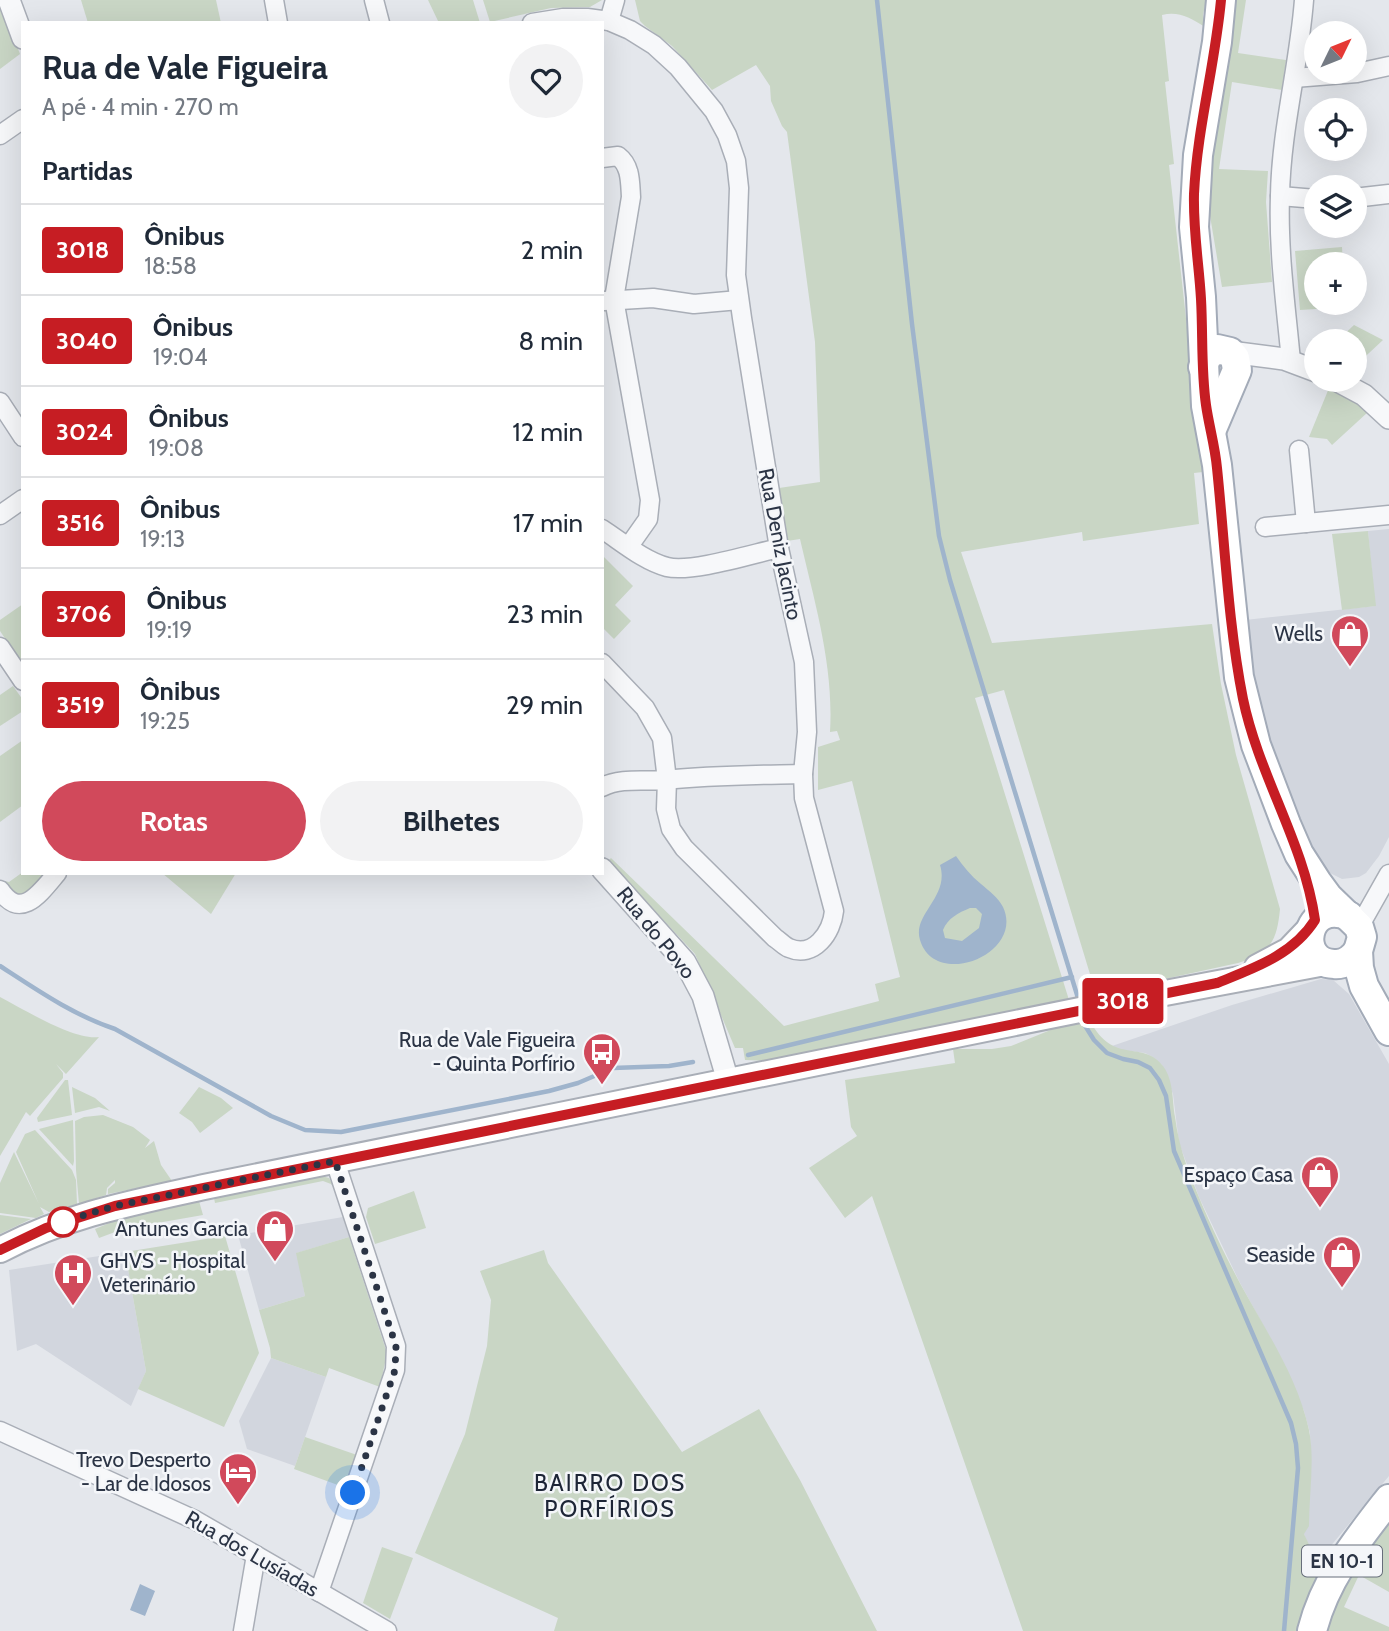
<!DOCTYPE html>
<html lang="pt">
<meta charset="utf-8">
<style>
:root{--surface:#fff;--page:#f2f2f3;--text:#1f2937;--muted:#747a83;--line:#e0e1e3;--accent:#d1495b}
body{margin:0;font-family:Cabin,sans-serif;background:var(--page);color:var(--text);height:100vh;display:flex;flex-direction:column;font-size:26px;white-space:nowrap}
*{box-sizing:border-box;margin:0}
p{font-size:23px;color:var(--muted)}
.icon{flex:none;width:38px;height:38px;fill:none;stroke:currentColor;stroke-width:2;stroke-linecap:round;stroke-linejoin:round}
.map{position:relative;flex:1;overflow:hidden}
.drawer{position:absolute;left:21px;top:21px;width:583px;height:854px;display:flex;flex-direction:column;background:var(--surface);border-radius:0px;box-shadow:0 7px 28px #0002}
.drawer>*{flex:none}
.badge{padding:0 14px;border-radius:5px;font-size:24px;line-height:46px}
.needle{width:46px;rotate:47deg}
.tools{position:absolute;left:1304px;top:21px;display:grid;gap:14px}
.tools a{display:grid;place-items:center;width:63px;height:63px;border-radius:50%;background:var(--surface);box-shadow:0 7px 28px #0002;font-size:35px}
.you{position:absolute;width:35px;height:35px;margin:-18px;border:5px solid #fff;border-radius:50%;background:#1a73e8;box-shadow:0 0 0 10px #1a73e833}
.map>.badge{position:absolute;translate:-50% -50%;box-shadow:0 0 0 4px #fff}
h2{padding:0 21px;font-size:26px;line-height:63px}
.round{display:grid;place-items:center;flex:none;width:74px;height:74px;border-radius:37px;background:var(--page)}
.overview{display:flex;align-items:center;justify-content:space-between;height:119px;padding:0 21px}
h1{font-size:33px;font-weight:700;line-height:52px}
.button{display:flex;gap:14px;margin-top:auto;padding:14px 21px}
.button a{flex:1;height:80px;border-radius:42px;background:var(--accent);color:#fff;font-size:28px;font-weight:700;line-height:80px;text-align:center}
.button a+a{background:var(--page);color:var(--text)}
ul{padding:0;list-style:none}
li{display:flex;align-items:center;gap:21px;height:91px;padding:0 21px;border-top:2px solid var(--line)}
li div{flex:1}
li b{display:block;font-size:26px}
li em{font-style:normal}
li .badge{min-width:77px;font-weight:700;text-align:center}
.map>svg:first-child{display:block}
.built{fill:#d2d6de}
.green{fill:#c9d6c5}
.water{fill:#9fb4cc;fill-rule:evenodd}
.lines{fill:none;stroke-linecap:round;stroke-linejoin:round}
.stream{stroke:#9fb4cc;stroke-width:4.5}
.minor-casing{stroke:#a9aeb7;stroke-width:21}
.tertiary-casing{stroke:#a9aeb7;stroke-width:24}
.secondary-casing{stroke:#a9aeb7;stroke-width:28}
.primary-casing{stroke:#a3abb8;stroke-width:32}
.minor{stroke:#f7f8fa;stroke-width:18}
.tertiary{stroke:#f7f8fa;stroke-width:21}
.secondary{stroke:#fff;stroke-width:24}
.primary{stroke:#fff;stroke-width:28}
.line-casing{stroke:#fff;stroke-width:16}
.line{stroke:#c61d23;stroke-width:10}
.walk{stroke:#2b3445;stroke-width:7;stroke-dasharray:0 12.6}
.stop-dot{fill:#fff;stroke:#c61d23;stroke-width:3.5}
.labels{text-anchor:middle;stroke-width:5;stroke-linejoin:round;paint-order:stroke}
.shield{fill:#f4f6f9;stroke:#676e7b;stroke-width:2}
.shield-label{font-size:19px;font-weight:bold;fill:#2b3445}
.street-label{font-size:21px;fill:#2b3445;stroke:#f4f6f9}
.poi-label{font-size:21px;fill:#2b3445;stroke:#f4f6f9;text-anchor:end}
.neighbourhood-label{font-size:23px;letter-spacing:2px;fill:#1d2536;stroke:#f4f6f9}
</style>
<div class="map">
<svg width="1389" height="1631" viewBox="0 0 1389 1631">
<rect width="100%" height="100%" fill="#e4e7ec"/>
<g class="built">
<polygon points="1389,529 1389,837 1379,856 1366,873 1359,877 1342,879 1326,871 1319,864 1288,801 1262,724 1245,620 1375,606 1368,531"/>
<polygon points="1321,979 1333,980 1349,994 1389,1064 1389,1476 1319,1560 1308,1546 1304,1534 1311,1465 1310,1433 1304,1411 1281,1358 1239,1281 1199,1197 1179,1143 1173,1094 1162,1065 1153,1057 1145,1053 1121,1050 1112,1046 1232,1005"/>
<polygon points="343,1217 349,1237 297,1253 305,1296 259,1310 238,1235"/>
<polygon points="125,1252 146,1371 131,1406 36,1344 17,1351 9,1270"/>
<polygon points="271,1358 326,1377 295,1466 247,1449 239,1421"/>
</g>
<g class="green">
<polygon points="81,0 216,0 221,23 88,23"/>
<polygon points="428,0 473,0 480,23 439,23"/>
<polygon points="483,0 602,0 590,7 551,8 490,22"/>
<path d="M635,0H1206L1203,15L1205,27C1190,18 1179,11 1162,15L1169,81L1165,82L1174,164L1169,165L1203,472L1194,473L1199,524L1083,541L1082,532L961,552L992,643L1212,624L1221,684L1236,755L1280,909C1277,940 1271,954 1238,963L1096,994L1004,690L975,698L1069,1000L770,1061L745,1060L743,1048H735L695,954L608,861L611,858L784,1026L879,1001L875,984L900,977L852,781L818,790V747L840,740L837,731L830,732C834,666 815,604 800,539L787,541L779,488L820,482L815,342L787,132L782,126L771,101L770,86L756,65L712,90L672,46L645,26L640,21Z"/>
<polygon points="1233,0 1246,0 1238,53 1286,60 1282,90 1232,82 1219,169 1268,171 1266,202 1272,282 1222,287 1208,204 1216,124"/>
<polygon points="0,2 20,54 0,69"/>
<polygon points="1342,247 1343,264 1316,264 1316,303 1347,303 1347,307 1300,310 1295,251"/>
<polygon points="1354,325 1383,340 1355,366 1354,341 1337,341"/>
<polygon points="1329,388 1353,400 1368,412 1332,445 1327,439 1309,437"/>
<polygon points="1368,531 1376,606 1342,610 1332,534"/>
<polygon points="602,555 633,586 615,605 631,621 614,639 602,627"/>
<polygon points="23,604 23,665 0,631 0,620"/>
<polygon points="13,686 23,700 23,711 0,726 0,695"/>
<polygon points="23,740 23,805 0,822 0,756"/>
<path d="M23,872V873H50C40,884 11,912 5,881L9,882Z"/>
<polygon points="162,873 236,873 211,914"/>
<path d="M0,997C23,1009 75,1041 99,1037L66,1074L56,1064L63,1073V1078L30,1116L26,1112L0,1156Z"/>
<path d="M1090,1021C1114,1066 1143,1039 1163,1066C1174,1081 1172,1100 1175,1117C1177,1133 1181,1149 1186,1164C1201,1205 1220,1246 1241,1285C1266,1331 1298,1378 1309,1430C1315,1460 1309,1494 1309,1526L1304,1534L1315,1557L1327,1567L1299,1631H1023L872,1196L845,1218L809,1168L857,1136L851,1127L845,1080L955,1063L953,1049H992L1011,1046L1053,1029Z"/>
<polygon points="65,1080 68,1080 72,1115 38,1122 37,1118"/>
<polygon points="72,1087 95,1098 110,1111 99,1107 75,1113"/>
<polygon points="199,1087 221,1098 233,1108 200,1133 192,1122 179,1113"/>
<polygon points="103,1115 133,1127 150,1140 145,1148 154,1141 161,1165 172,1181 108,1194 108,1189 115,1183 115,1180 107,1188 106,1195 79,1204 76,1170 75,1121 84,1117"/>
<polygon points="73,1120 74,1161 73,1166 39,1129"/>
<polygon points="35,1130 72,1170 76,1180 77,1204 49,1212 40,1207 44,1214 36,1218 0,1213 0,1183 14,1152 39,1204 16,1152 25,1134"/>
<polygon points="322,1176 329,1178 335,1189 331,1184 323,1181 215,1203 214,1198"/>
<polygon points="414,1191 426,1228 375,1244 366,1217 368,1208"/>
<polygon points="199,1201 203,1215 123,1229 99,1238 95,1229 119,1219"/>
<polygon points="0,1215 31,1219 0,1234"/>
<polygon points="225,1236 259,1353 224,1427 138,1389 146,1371 125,1252"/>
<polygon points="349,1237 387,1353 380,1387 329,1368 326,1377 271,1358 270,1348 259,1310 305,1296 296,1253"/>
<polygon points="544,1250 548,1263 682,1452 759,1409 800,1480 877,1631 554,1631 558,1618 415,1553 465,1434 487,1346 491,1300 480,1271"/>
<polygon points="305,1437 357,1455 346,1488 294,1469"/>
<polygon points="1389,1519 1389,1592 1359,1575 1344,1607 1389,1627 1389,1631 1325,1631 1342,1584"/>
<polygon points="382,1547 413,1558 390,1619 363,1603"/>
</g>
<g class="water">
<path d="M956,856C963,866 971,876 981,884C989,891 998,897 1003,907C1025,954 935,990 920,940C912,914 950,897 940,865ZM970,908H976L982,914L979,928L962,941L945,938L943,930C948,918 958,913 970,908Z"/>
<polygon points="140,1584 155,1591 145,1616 130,1610"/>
</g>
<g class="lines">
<g class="stream">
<polyline points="877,0 912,324 939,536 950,580 1078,998"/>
<path d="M0,966C37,990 73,1015 115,1029L271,1116L305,1130L341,1132L549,1091L578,1083L613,1068L669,1066L693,1062"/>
<polyline points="1084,1024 1094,1040 1107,1053 1123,1059 1138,1062 1150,1068 1159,1080 1166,1096 1174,1151 1291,1423 1296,1444 1298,1468 1284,1631"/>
<polyline points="748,1055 1072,977"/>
</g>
<defs>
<g id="minor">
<polyline points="274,0 278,23"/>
<polyline points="374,0 380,23"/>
<polyline points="609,21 615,0"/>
<path d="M532,23L563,18H587L609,21L630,30L654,45L678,67L714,111L727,135L736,161L739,188L736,275L742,318L779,548L804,662L807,732L803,774L804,798L834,911C832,932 814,959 789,948C784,946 780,941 775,938L684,848L671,829L666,809L667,780L662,738L645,708L602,663"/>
<polyline points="1294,78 1357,73 1389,66"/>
<polyline points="0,135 23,119"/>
<path d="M602,158L618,156C631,166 630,182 631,197L614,299L650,500L648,519L629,546"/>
<polyline points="1280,196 1316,199"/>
<polyline points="1354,198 1389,194"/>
<polyline points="604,301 653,298 694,304 739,300"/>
<path d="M1291,361C1286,307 1278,251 1280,196C1281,130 1299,66 1304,0"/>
<polyline points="0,402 23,437"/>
<polyline points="1299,450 1306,523"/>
<polyline points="0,515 23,499"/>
<polyline points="1265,527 1389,515"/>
<path d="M602,529C622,542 644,561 667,567C691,573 752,554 779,548"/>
<polyline points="0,647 23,681"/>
<path d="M602,787C622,777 645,782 666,780C712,775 757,775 803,774"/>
<path d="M0,890C21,921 40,893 57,873"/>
<polyline points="1359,927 1389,874"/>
<polyline points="0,1431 195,1520 387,1631"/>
<polyline points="319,1592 395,1370 396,1346 335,1161"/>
<polyline points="243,1631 256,1555"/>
</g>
<g id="tertiary">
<polyline points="9,0 23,38"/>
<polyline points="1230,352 1284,359 1316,371"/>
<polyline points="1336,380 1364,395 1389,418"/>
<polyline points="602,869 685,962 703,996 728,1081"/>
</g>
<g id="secondary">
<polyline points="1257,967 1289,950 1310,928"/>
<path d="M0,1250C67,1215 131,1203 204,1187L1149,996L1325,963"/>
</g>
<g id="primary">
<polyline points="1221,0 1217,42 1198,155 1194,227 1201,297 1206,406 1217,465 1239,677 1256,745 1286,824 1299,854 1317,882 1328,897 1359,927 1362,937 1358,951 1359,968 1364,986 1389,1031"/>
<polyline points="1203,367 1207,356 1217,349 1230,352 1235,358 1237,370 1212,429"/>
<path d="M1349,916C1304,898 1295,963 1334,964C1344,965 1352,959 1358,951"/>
<path d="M1312,1631C1325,1579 1357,1540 1389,1499"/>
</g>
</defs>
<use href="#minor" class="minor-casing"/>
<use href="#tertiary" class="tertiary-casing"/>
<use href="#secondary" class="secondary-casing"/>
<use href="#primary" class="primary-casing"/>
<use href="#minor" class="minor"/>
<use href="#tertiary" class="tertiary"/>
<use href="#secondary" class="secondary"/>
<use href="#primary" class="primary"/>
</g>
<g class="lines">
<defs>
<path id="line" d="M0,1250L46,1228L115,1206L1217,983C1254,968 1293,955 1315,920C1304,843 1259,776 1243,699C1228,623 1225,545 1217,468C1215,446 1209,426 1206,405C1201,370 1203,335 1201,299C1199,264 1193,231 1194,194C1197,129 1215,65 1221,0"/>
</defs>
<use href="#line" class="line-casing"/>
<use href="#line" class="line"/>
<polyline class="walk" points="63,1222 61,1222 115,1206 335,1161 396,1346 395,1370 353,1493"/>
</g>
<defs>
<symbol id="shop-pin" viewBox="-11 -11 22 30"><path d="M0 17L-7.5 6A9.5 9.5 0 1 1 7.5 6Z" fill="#d1495b" stroke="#f4f6f9"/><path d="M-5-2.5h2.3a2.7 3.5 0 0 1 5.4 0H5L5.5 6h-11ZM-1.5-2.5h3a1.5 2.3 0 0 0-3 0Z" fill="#fff"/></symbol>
<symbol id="bus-pin" viewBox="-11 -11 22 30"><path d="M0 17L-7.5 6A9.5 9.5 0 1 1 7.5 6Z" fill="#d1495b" stroke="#f4f6f9"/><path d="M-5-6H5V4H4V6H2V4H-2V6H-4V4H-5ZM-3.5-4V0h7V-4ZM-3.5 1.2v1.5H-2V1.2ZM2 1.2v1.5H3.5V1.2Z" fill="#fff"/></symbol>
<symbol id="hospital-pin" viewBox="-11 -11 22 30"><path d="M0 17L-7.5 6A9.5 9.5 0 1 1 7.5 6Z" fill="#d1495b" stroke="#f4f6f9"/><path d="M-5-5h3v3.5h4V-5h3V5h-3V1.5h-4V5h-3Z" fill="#fff"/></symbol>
<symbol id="hotel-pin" viewBox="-11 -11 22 30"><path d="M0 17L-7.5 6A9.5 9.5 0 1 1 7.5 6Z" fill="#d1495b" stroke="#f4f6f9"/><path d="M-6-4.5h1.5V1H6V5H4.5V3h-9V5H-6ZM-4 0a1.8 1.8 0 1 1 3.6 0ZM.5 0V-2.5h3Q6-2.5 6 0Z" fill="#fff"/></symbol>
</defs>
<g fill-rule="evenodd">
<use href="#shop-pin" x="1328" y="612" width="44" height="60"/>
<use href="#bus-pin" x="580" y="1030" width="44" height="60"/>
<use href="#shop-pin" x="1298" y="1153" width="44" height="60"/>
<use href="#shop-pin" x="253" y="1207" width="44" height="60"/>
<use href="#shop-pin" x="1320" y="1233" width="44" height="60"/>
<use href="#hospital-pin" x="51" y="1251" width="44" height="60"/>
<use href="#hotel-pin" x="216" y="1450" width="44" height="60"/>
</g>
<circle class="stop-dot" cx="63" cy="1222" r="14"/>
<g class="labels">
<rect class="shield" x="1302" y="1545.5" width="80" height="31" rx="5"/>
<g class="shield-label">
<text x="1342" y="1568">EN 10-1</text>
</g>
<g class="street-label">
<text transform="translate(780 544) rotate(79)" y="7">Rua Deniz Jacinto</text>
<text transform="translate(656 933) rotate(51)" y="7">Rua do Povo</text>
<text transform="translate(252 1554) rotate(30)" y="7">Rua dos Lusíadas</text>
</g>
<g class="poi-label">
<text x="1323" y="641">Wells</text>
<text x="575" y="1047">Rua de Vale Figueira<tspan x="575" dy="24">- Quinta Porfírio</tspan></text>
<text x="1293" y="1182">Espaço Casa</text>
<text x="248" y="1236">Antunes Garcia</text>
<text x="1315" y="1262">Seaside</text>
<text x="100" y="1268" text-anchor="start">GHVS - Hospital<tspan x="100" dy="24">Veterinário</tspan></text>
<text x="211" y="1467">Trevo Desperto<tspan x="211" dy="24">- Lar de Idosos</tspan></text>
</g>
<g class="neighbourhood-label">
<text x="610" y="1491">BAIRRO DOS<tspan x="610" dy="26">PORFÍRIOS</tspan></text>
</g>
</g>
</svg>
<div class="tools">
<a><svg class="needle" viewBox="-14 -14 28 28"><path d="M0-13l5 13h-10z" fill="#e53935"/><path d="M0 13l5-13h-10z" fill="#747a83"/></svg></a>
<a><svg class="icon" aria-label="locate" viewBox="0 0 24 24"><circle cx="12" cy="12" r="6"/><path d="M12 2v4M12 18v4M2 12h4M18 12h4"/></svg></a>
<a><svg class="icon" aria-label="layers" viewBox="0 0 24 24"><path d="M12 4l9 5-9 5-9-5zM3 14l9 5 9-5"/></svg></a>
<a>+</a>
<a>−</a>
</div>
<div class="you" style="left:353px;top:1493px"></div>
<b class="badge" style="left:1123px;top:1001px;background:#c61d23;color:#fff">3018</b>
<section class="drawer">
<div class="overview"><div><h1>Rua de Vale Figueira</h1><p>A pé · 4 min · 270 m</p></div><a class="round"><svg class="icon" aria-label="heart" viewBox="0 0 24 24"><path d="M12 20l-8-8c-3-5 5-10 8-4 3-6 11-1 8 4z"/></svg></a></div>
<h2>Partidas</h2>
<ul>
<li><span class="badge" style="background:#c61d23;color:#fff">3018</span><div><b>Ônibus</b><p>18:58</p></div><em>2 min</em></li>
<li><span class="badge" style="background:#c61d23;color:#fff">3040</span><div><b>Ônibus</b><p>19:04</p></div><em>8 min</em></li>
<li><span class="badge" style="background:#c61d23;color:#fff">3024</span><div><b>Ônibus</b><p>19:08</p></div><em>12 min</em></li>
<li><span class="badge" style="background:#c61d23;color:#fff">3516</span><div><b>Ônibus</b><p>19:13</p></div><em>17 min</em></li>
<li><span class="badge" style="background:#c61d23;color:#fff">3706</span><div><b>Ônibus</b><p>19:19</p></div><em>23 min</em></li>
<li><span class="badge" style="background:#c61d23;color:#fff">3519</span><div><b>Ônibus</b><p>19:25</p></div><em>29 min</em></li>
</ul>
<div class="button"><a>Rotas</a><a>Bilhetes</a></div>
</section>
</div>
